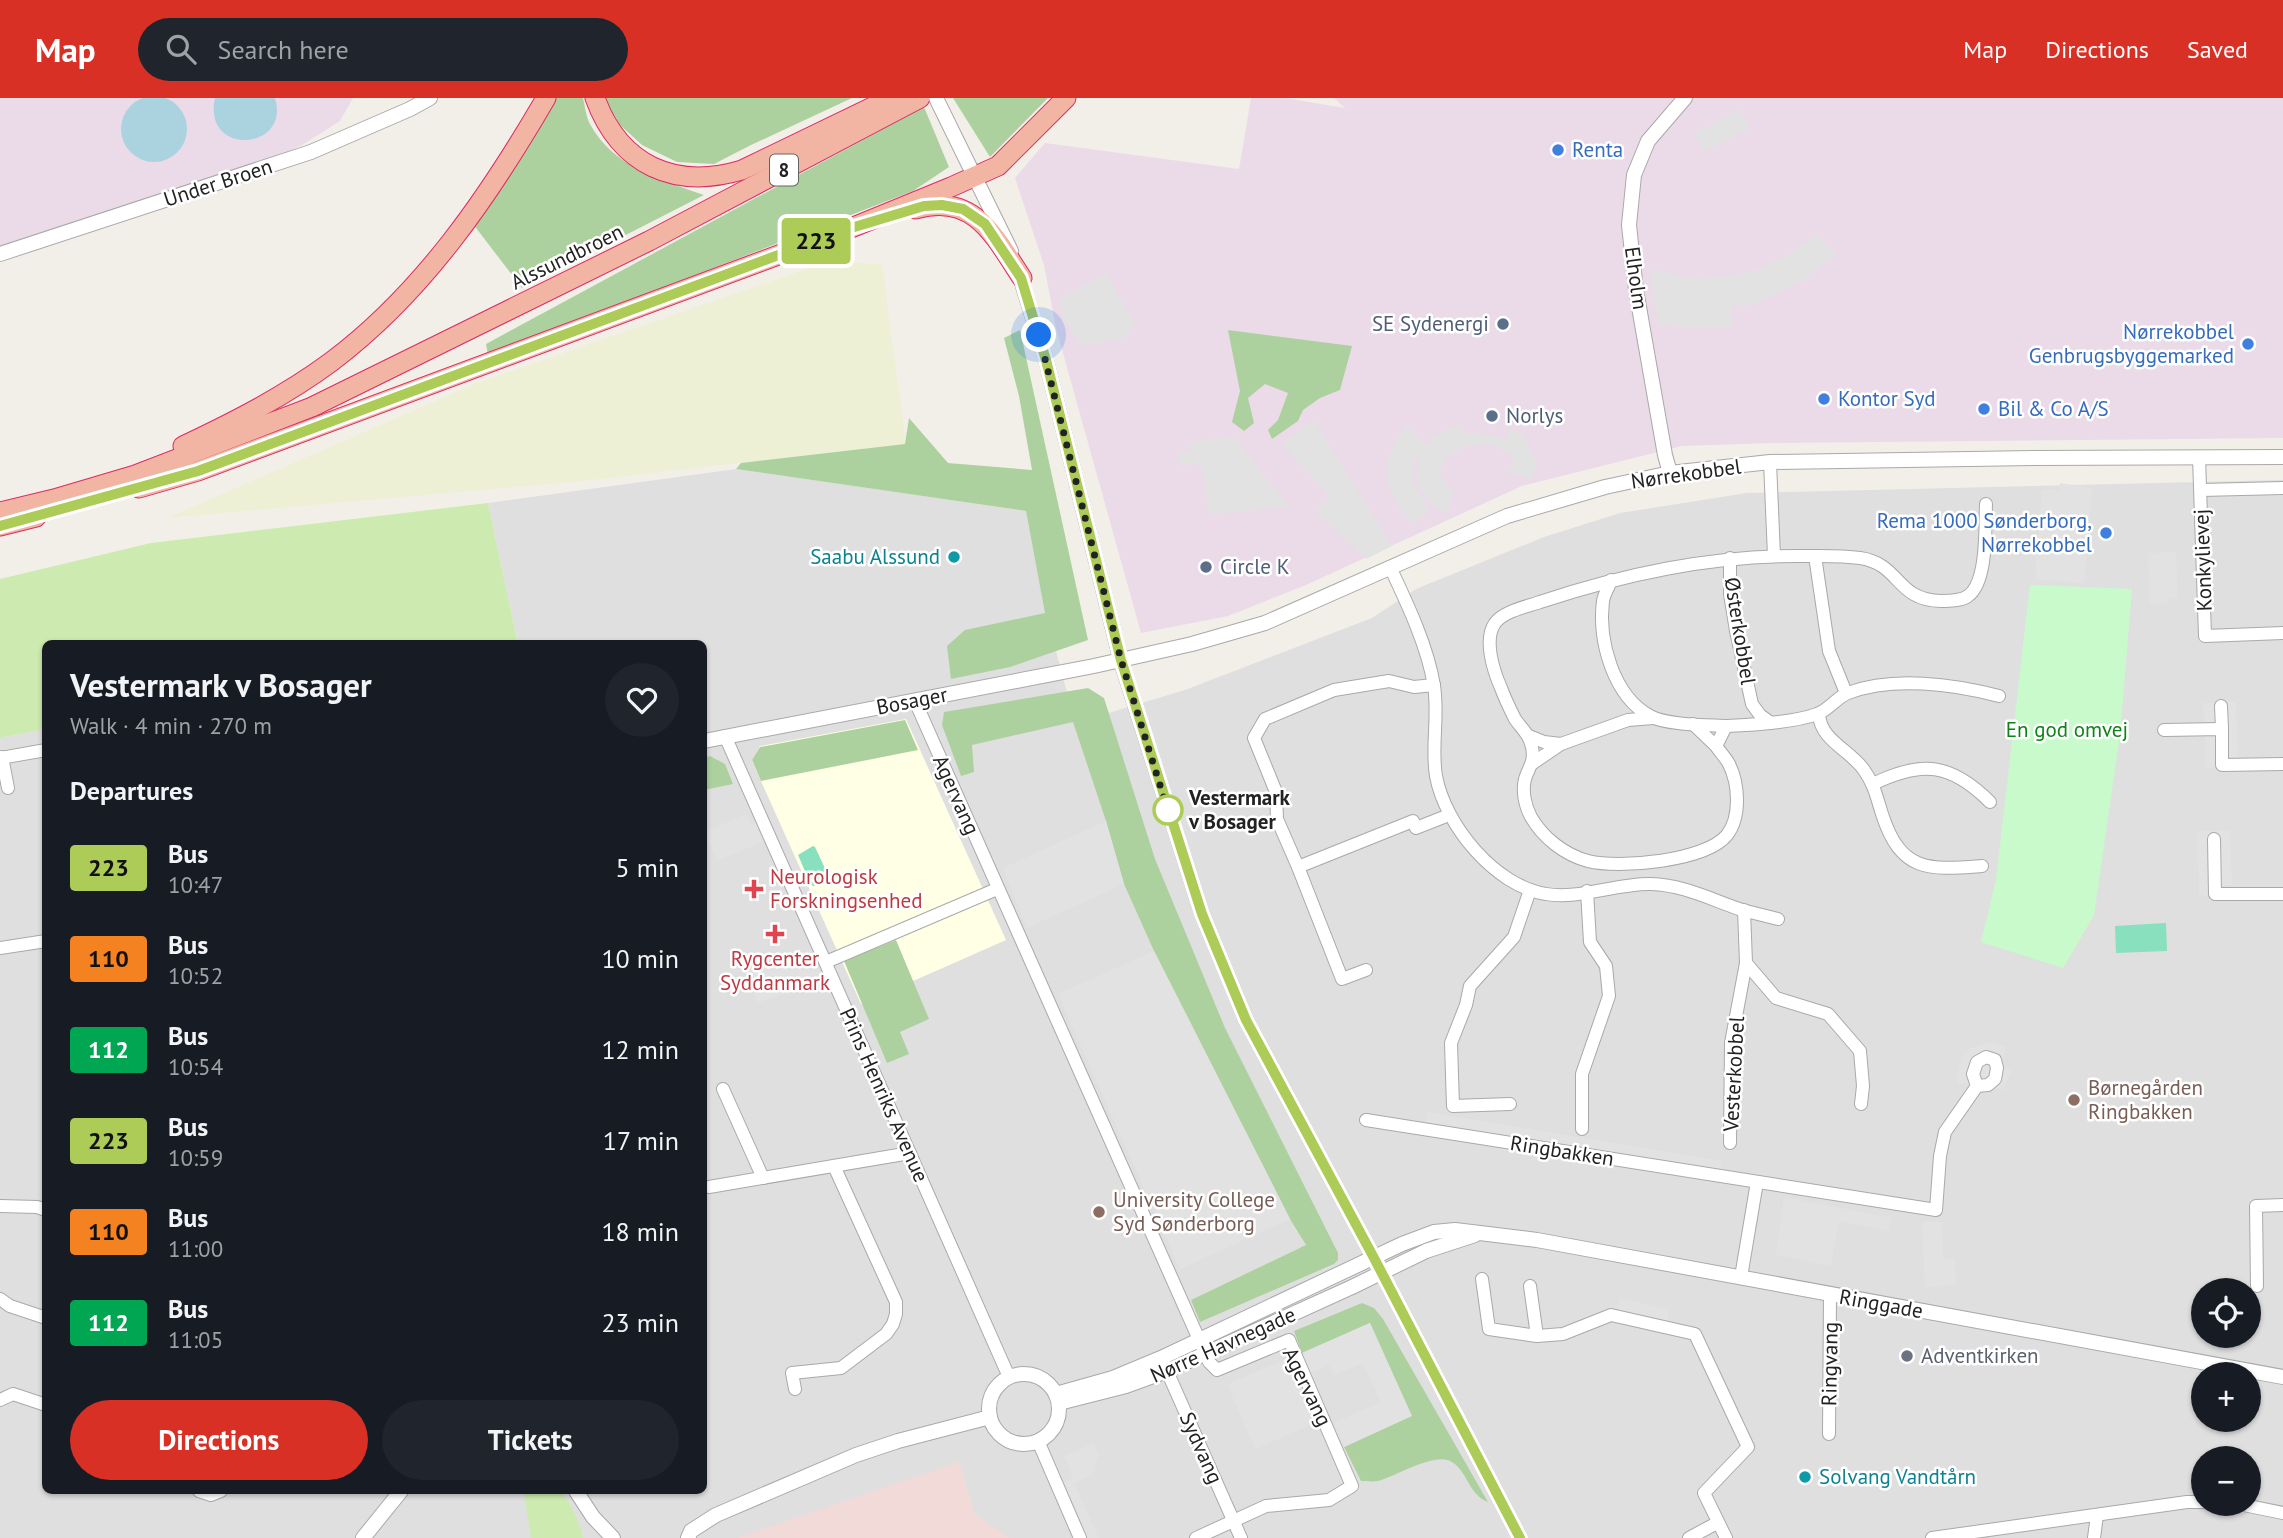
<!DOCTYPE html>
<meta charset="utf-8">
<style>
:root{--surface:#171b24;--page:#20242c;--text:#f1f3f6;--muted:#9ea1a6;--accent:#d93025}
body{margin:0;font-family:"PT Sans",sans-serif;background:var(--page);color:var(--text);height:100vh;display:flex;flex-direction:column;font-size:26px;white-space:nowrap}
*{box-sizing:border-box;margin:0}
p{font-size:23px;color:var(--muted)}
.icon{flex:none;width:38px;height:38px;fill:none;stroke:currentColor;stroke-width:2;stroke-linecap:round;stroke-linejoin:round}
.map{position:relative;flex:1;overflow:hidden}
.drawer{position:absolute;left:42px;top:542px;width:665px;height:854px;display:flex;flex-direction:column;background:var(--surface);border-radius:10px;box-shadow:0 2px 5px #0004}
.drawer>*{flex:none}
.badge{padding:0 14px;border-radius:5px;font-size:24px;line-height:46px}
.buttons{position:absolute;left:2191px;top:1180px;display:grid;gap:14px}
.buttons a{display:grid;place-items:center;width:70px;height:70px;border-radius:50%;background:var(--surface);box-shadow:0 2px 5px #0004;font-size:35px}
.you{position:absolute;width:35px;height:35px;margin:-18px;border:5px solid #fff;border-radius:50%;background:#1a73e8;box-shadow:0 0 0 10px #1a73e833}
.map>.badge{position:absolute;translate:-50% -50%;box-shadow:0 0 0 4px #fff}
h2{padding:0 28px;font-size:26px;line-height:63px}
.round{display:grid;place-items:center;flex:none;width:74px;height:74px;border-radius:37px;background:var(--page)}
.summary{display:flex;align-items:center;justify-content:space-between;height:119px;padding:0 28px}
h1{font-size:33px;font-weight:800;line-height:52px}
.button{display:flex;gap:14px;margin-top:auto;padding:14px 28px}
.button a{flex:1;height:80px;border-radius:42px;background:var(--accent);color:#fff;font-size:28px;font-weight:800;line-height:80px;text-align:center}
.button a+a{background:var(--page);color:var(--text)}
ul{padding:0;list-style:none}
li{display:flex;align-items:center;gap:21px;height:91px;padding:0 28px}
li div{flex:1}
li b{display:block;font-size:26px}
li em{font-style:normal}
li .badge{min-width:77px;font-weight:700;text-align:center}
header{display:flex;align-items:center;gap:42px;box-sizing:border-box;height:98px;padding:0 35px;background:var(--accent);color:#fff}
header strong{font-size:33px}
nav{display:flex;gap:38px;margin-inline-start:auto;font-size:24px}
.search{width:490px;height:63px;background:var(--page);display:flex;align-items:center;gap:18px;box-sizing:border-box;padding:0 24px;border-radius:38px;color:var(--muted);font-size:26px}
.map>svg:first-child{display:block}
.residential{fill:#e0dfdf;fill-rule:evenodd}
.commercial{fill:#f2dad9}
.industrial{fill:#ebdbe8}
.education{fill:#ffffe5}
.farmland{fill:#eef0d5}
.grass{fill:#cdebb0}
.forest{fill:#add19e}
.park{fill:#c8facc}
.pitch{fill:#88e0be}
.parking{fill:#e2e2e2}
.water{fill:#aad3df}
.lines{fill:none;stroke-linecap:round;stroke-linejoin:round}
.minor-casing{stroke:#a9a9a9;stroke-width:14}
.tertiary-casing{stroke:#a9a9a9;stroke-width:16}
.trunk-casing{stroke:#dc2a67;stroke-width:21}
.minor{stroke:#fff;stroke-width:12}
.tertiary{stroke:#fff;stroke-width:14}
.trunk{stroke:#f2b4a3;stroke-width:19}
.line-casing{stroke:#fff;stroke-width:16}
.line{stroke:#adcb57;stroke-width:10}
.walk{stroke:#222;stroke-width:7;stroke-dasharray:0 12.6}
.shop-dot{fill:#3f7fe0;stroke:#fff;stroke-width:2.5}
.service-dot{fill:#5c6f8a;stroke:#fff;stroke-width:2.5}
.culture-dot{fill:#0f9aa8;stroke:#fff;stroke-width:2.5}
.stop-dot{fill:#fff;stroke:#adcb57;stroke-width:3.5}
.health-dot{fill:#e0444e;stroke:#fff;stroke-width:2.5}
.education-dot{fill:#8d6e63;stroke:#fff;stroke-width:2.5}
.worship-dot{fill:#6b7280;stroke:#fff;stroke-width:2.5}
.labels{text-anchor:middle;stroke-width:5;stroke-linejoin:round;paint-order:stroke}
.shield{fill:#fff;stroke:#646464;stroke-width:2}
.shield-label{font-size:19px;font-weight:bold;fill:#222}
.shop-label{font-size:21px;fill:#366cbe;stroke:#fff;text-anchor:start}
.street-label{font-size:21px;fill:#222;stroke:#fff}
.service-label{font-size:21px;fill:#4e5e75;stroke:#fff;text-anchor:start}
.culture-label{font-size:21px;fill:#0d838f;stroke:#fff;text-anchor:end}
.park-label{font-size:21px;fill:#0c8416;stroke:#fff}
.stop-label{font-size:21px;font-weight:bold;fill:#222;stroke:#fff;text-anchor:start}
.health-label{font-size:21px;fill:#be3a42;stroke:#fff;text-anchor:start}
.education-label{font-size:21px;fill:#785e54;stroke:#fff;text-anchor:start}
.worship-label{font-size:21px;fill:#5b616d;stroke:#fff;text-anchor:start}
</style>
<header>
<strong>Map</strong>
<div class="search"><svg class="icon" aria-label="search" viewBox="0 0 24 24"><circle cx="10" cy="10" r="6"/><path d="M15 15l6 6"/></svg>Search here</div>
<nav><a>Map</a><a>Directions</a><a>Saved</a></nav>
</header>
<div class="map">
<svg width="2283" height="1440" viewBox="0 0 2283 1440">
<rect width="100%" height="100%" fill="#f2efe9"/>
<path class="residential" d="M736,371L1026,413L1046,515L1075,625L1185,592L1372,520L1416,491L1544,439L1620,415L1747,395L2283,382V1440H0V640L45,631L46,1393H704V546H518L488,405ZM2203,1192H2249V1237H2203ZM2203,1276H2249V1321H2203ZM2203,1360H2249V1405H2203Z"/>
<polygon class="commercial" points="959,1364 975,1416 1009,1440 737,1440"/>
<g class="industrial">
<polygon points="0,0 353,0 340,23 302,47 244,74 0,152"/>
<polygon points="1251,0 1285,0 1345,10 1334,0 2283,0 2283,340 1771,345 1682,348 1522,388 1306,487 1228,518 1141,535 1056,230 1044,167 1015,80 1045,45 1239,71"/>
</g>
<polygon class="education" points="906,621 1006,842 861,906 752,663 760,648"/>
<polygon class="farmland" points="832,162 882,167 906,346 573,384 167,420 477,285"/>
<g class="grass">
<polygon points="488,405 518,546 46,546 45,631 0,640 0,481 151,445"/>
<path d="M522,1393H560C571,1405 580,1424 583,1440H531L524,1395Z"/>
</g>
<g class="forest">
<path d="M555,0H583C585,8 586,19 590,26C613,69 662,82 704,97L522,190L473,126Z"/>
<polygon points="605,0 852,0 751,47 714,66 677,64 642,47 620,27"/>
<polygon points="953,0 1048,0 990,59"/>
<polygon points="924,9 949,69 913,93 488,257 486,246"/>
<polygon points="1020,232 1088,542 1010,569 951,581 947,548 965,532 1045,515 1026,413 736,371 741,365 905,346 909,320 948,365 1032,372 1019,298 1004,240"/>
<polygon points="1228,232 1352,248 1340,292 1320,300 1303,312 1298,323 1272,341 1268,332 1278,322 1288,295 1265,286 1248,300 1254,325 1244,333 1232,324 1240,293"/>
<polygon points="1088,590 1104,600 1155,761 1225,930 1338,1155 1338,1162 1334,1166 1200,1224 1191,1202 1306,1147 1290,1121 1154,853 1124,786 1106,723 1073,624 972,647 974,674 961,678 942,627 944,614"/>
<polygon points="905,622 918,652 761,683 752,662 760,649"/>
<polygon points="710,658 725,666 733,686 704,692 704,660"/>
<polygon points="896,842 929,921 900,934 909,956 887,965 844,863"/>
<path d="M1362,1205L1374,1210L1383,1221L1488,1404C1469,1397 1467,1373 1452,1364C1436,1353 1395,1379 1378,1383C1373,1384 1366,1383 1361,1383L1344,1349L1411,1318L1370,1225L1302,1255L1294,1233Z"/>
</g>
<polygon class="park" points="2030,487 2132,491 2120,636 2094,817 2063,870 1981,844 1996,782"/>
<g class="pitch">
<polygon points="813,748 815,749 829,779 828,782 814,788 811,787 798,757"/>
<polygon points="2166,825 2167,853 2116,855 2115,828"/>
</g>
<g class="parking">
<polygon points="1740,12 1749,31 1703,54 1694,35"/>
<polygon points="1816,137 1837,156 1801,184 1755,206 1731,209 1732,229 1696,230 1659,227 1649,171 1699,181 1752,174 1787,157"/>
<polygon points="1106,175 1135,226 1122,242 1081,247 1061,217 1060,201"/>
<polygon points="1314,323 1392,448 1366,461 1316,414 1329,399 1281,344"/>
<polygon points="1460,326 1465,336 1471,334 1506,340 1511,329 1525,339 1536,366 1532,382 1510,374 1513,365 1509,355 1489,346 1463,349 1444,361 1439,378 1454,394 1447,415 1435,410 1418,387 1417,373 1421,361 1415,360 1413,373 1415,391 1430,410 1414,427 1398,409 1388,383 1388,363 1395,343 1407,328 1427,348 1434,338"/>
<polygon points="1232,338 1290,409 1210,416 1200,365 1180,368 1178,354 1190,353 1189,345"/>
<polygon points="2060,385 2092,390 2084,485 2035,481 2042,391 2059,392"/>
<polygon points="2176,454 2178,500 2169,500 2169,505 2150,506 2148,455"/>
<polygon points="2236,604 2238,659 2226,660 2226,669 2206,670 2203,605"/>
<polygon points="747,716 751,727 756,725 762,744 717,763 704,734"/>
<polygon points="1106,723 1124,786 1027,830 1003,770"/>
<polygon points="2230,732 2232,787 2219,788 2219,797 2199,798 2197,733"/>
<polygon points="810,852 824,883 757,905 748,877"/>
<polygon points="1154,853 1290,1121 1180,1171 1058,896"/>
<polygon points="1988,944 2006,949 2001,967 2012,972 2003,992 1995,989 1982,995 1969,990 1968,984 1958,986 1958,971 1962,958 1969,951"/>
<polygon points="1427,1014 1722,1063 1721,1079 1424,1031"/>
<polygon points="1784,1099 1891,1120 1888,1133 1839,1123 1831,1168 1776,1157"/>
<polygon points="1922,1124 1942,1124 1943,1161 1955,1161 1956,1187 1925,1189"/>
<polygon points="1620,1200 1669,1212 1666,1228 1615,1218"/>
<polygon points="1370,1225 1412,1318 1344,1349 1333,1325 1381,1304 1363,1265 1334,1277 1329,1267 1311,1275 1302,1255"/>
<polygon points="1287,1261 1315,1325 1255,1351 1227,1286"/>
<polygon points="1094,1345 1099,1357 1093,1376 1074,1385 1099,1440 1087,1440 1064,1384 1073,1380 1064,1358"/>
</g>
<g class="water">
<circle cx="154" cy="31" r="33"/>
<path d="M215,0H275C291,53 202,59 215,0Z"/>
</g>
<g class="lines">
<defs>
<g id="minor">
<polyline points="2199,359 2205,538 2283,535"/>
<polyline points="1770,364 1774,458"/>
<polyline points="2201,392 2283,390"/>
<path d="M1986,406C1985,428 1988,484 1968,498C1961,503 1949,503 1941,503C1895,502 1901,466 1860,460C1840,457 1819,458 1799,458C1709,458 1625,476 1540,504C1526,509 1504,513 1495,525C1483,542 1494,574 1501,590C1505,601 1510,611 1515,621C1522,631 1529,636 1532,649C1535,665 1529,668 1525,681C1522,693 1525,708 1531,719C1543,740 1565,757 1588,763C1619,771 1706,763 1727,737C1741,719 1739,686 1729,666C1726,660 1720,654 1716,648L1726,628C1752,627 1792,625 1817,616C1829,612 1837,599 1848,595C1893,578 1953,586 1999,598"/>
<polyline points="1815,458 1829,553 1846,595"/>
<polyline points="1730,460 1730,496 1736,533 1752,606 1760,617 1771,625"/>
<path d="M1390,469C1407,505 1428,549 1434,588C1439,618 1431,649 1436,678C1445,727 1495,788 1546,796C1577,802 1618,785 1651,786C1684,787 1712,802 1742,812C1754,815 1766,818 1778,821"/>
<path d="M1611,482C1609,489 1604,496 1603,503C1598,542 1613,598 1650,618C1666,627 1706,627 1726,628"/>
<polyline points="915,603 1209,1264 1217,1272 1289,1242 1352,1388 1329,1402 1266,1408 1196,1440"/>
<polyline points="2221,608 2222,631"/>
<path d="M1819,616C1820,642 1850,652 1864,672C1874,686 1877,700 1882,716C1901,775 1929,772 1982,768"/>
<polyline points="1693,626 1716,648"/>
<polyline points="2164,632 2222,631 2222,667 2283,666"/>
<polyline points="725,638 1009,1279"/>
<polyline points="1529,638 1544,644 1561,646"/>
<polyline points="2,659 8,690"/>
<polyline points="0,660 46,652"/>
<polyline points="1533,665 1561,646 1628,622 1653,620"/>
<path d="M1873,686C1922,662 1951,665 1990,704"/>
<polyline points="2214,741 2215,796 2283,796"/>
<polyline points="1298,769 1413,723 1416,730 1449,717"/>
<polyline points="0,850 46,843"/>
<polyline points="826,864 997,791"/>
<polyline points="1746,865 1776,900 1828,916 1860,953 1863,988 1861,1006"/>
<polyline points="1366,872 1342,881 1298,769 1277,721 1276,694 1254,640 1265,621 1334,592 1389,583 1414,589 1434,587"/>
<polyline points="723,991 763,1080"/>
<polyline points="1510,1006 1453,1008 1451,945 1466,907 1470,888 1514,839 1530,792"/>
<polyline points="1366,1022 1936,1112 1940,1058 1945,1034 1977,988 1988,987 1995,981 1997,970 1995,962 1986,959 1977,964 1973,976 1977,988"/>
<polyline points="1582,1031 1582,976 1609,898 1606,868 1590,844 1587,793"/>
<polyline points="1730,1045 1731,945 1746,865 1744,812"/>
<polyline points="709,1089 910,1055"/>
<polyline points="0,1108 37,1109 46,1112"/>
<polyline points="1741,1179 1757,1084"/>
<polyline points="1482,1181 1489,1231 1537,1238 1563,1236 1611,1217 1695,1236 1748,1349 1704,1395 1726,1440"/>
<polyline points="1530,1188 1537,1238"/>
<polyline points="2257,1188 2256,1108 2283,1107"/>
<polyline points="0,1201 10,1208 46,1220"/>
<polyline points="1163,1264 1241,1440"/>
<polyline points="795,1291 792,1275 841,1270 886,1236 893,1226 896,1216 896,1204 834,1068"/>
<polyline points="0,1302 13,1296 46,1307"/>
<polyline points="1829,1336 1830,1196"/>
<polyline points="1038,1343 1080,1440"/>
<polyline points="199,1393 211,1397 221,1393"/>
<polyline points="2234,1405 2283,1415"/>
<polyline points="1689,1440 1717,1425"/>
<polyline points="1932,1440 2187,1404 2203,1404"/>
<polyline points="2094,1440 2097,1417"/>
</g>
<g id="tertiary">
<polyline points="936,0 1011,153"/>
<polyline points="0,156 311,54 410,11 430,0"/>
<polyline points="1018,172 1046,262 1121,563 1202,816 1246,922 1374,1160 1520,1440"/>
<polyline points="1670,375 1665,357 1636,192 1629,127 1634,77 1648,43 1685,0"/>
<polyline points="704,643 1094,568 1192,546 1265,525 1507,418 1605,389 1670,375 1770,364 2034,360 2283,359"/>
<circle cx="1024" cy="1311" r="35"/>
<polyline points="1056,1296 1113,1280 1161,1260 1402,1146 1434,1134 1455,1132 1537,1142 2283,1279"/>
<polyline points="1059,1305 1126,1288 1167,1273 1352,1189 1426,1153 1475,1137"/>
<polyline points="576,1393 593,1419 613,1440"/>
<polyline points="363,1440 401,1393"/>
<polyline points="688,1440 691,1433 716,1417 856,1357 898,1343 990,1319"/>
</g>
<g id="trunk">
<path d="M595,0C620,68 675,92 742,72L891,0"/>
<path d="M916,111C974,94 995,139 1022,180"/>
<path d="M183,348C234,324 285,298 331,264C423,195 489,98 546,0"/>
<polyline points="139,390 198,373 851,130 951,89 998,68 1066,0"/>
<polyline points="0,414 54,401 135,377 312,309 649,143 920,0"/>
<polyline points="0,428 36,419"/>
</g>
</defs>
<use href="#minor" class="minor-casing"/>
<use href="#tertiary" class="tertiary-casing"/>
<use href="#trunk" class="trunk-casing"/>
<use href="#minor" class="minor"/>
<use href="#tertiary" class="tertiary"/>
<use href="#trunk" class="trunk"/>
</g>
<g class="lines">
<defs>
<polyline id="line" points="0,428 198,373 851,130 924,108 942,107 963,111 985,126 1021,180 1046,262 1121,562 1202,816 1246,922 1374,1160 1520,1440"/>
</defs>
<use href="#line" class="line-casing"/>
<use href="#line" class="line"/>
<polyline class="walk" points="1039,237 1121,562 1169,716 1168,712"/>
</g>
<g class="shop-dot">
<circle cx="1558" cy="52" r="7"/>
<circle cx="2248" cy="246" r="7"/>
<circle cx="1824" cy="301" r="7"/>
<circle cx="1984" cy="311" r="7"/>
<circle cx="2106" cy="435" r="7"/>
</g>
<g class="service-dot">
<circle cx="1503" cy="226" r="7"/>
<circle cx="1492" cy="318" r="7"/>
<circle cx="1206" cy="469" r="7"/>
</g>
<g class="culture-dot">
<circle cx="954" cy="459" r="7"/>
<circle cx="1805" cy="1379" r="7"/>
</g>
<circle class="stop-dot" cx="1168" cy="712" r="14"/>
<g class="health-dot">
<path d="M750.5 780.5h7v7h7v7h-7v7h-7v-7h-7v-7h7z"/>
<path d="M771.5 825.5h7v7h7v7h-7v7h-7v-7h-7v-7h7z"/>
</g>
<g class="education-dot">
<circle cx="2074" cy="1002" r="7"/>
<circle cx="1099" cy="1114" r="7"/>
</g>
<circle class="worship-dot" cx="1907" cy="1258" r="7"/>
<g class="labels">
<rect class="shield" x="770" y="56.5" width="28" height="31" rx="5"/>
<g class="shield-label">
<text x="784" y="79">8</text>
</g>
<g class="shop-label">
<text x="1572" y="59">Renta</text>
<text x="2234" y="241" text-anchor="end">Nørrekobbel<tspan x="2234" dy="24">Genbrugsbyggemarked</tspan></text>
<text x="1838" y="308">Kontor Syd</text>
<text x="1998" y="318">Bil &amp; Co A/S</text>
<text x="2092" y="430" text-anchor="end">Rema 1000 Sønderborg,<tspan x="2092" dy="24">Nørrekobbel</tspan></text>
</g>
<g class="street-label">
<text transform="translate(218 85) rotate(-18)" y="7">Under Broen</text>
<text transform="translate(567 159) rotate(-26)" y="7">Alssundbroen</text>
<text transform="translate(1636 180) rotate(82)" y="7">Elholm</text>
<text transform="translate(1686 376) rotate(-8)" y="7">Nørrekobbel</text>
<text transform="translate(2203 462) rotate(-92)" y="7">Konkylievej</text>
<text transform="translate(1740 533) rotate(81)" y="7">Østerkobbel</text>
<text transform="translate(912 603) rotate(-11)" y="7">Bosager</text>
<text transform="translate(956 697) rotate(66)" y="7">Agervang</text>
<text transform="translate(1734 976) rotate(-87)" y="7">Vesterkobbel</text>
<text transform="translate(884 997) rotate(66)" y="7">Prins Henriks Avenue</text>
<text transform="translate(1562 1053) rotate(9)" y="7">Ringbakken</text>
<text transform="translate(1881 1206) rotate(10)" y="7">Ringgade</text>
<text transform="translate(1223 1247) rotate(-24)" y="7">Nørre Havnegade</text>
<text transform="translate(1830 1266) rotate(-89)" y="7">Ringvang</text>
<text transform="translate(1307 1289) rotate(64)" y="7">Agervang</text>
<text transform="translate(1201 1350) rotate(66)" y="7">Sydvang</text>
</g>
<g class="service-label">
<text x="1489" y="233" text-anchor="end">SE Sydenergi</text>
<text x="1506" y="325">Norlys</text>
<text x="1220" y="476">Circle K</text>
</g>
<g class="culture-label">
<text x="940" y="466">Saabu Alssund</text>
<text x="1819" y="1386" text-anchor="start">Solvang Vandtårn</text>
</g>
<g class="park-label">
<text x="2067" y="639">En god omvej</text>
</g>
<g class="stop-label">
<text x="1189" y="707">Vestermark<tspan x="1189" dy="24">v Bosager</tspan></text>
</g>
<g class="health-label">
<text x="770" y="786">Neurologisk<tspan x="770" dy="24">Forskningsenhed</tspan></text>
<text x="775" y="868" text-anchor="middle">Rygcenter<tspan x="775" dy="24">Syddanmark</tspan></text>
</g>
<g class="education-label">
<text x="2088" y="997">Børnegården<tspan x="2088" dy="24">Ringbakken</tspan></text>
<text x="1113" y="1109">University College<tspan x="1113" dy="24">Syd Sønderborg</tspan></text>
</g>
<g class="worship-label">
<text x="1921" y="1265">Adventkirken</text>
</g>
</g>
</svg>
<div class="buttons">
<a><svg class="icon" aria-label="locate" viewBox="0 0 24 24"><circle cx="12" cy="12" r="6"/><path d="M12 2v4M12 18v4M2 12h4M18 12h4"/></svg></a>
<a>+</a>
<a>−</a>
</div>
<div class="you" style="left:1039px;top:237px"></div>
<b class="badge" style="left:816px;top:143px;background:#adcb57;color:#111">223</b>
<section class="drawer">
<div class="summary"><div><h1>Vestermark v Bosager</h1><p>Walk · 4 min · 270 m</p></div><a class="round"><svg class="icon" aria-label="heart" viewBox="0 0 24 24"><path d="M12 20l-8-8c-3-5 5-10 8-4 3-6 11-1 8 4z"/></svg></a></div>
<h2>Departures</h2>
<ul>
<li><span class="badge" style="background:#adcb57;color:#111">223</span><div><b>Bus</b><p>10:47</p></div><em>5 min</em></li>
<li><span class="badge" style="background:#f58220;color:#111">110</span><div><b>Bus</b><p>10:52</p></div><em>10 min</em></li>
<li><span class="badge" style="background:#00a651;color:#fff">112</span><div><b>Bus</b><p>10:54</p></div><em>12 min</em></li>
<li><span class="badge" style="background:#adcb57;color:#111">223</span><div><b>Bus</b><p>10:59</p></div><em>17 min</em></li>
<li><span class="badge" style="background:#f58220;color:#111">110</span><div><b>Bus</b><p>11:00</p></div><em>18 min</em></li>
<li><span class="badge" style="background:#00a651;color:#fff">112</span><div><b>Bus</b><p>11:05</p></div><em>23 min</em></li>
</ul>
<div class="button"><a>Directions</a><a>Tickets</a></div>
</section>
</div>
